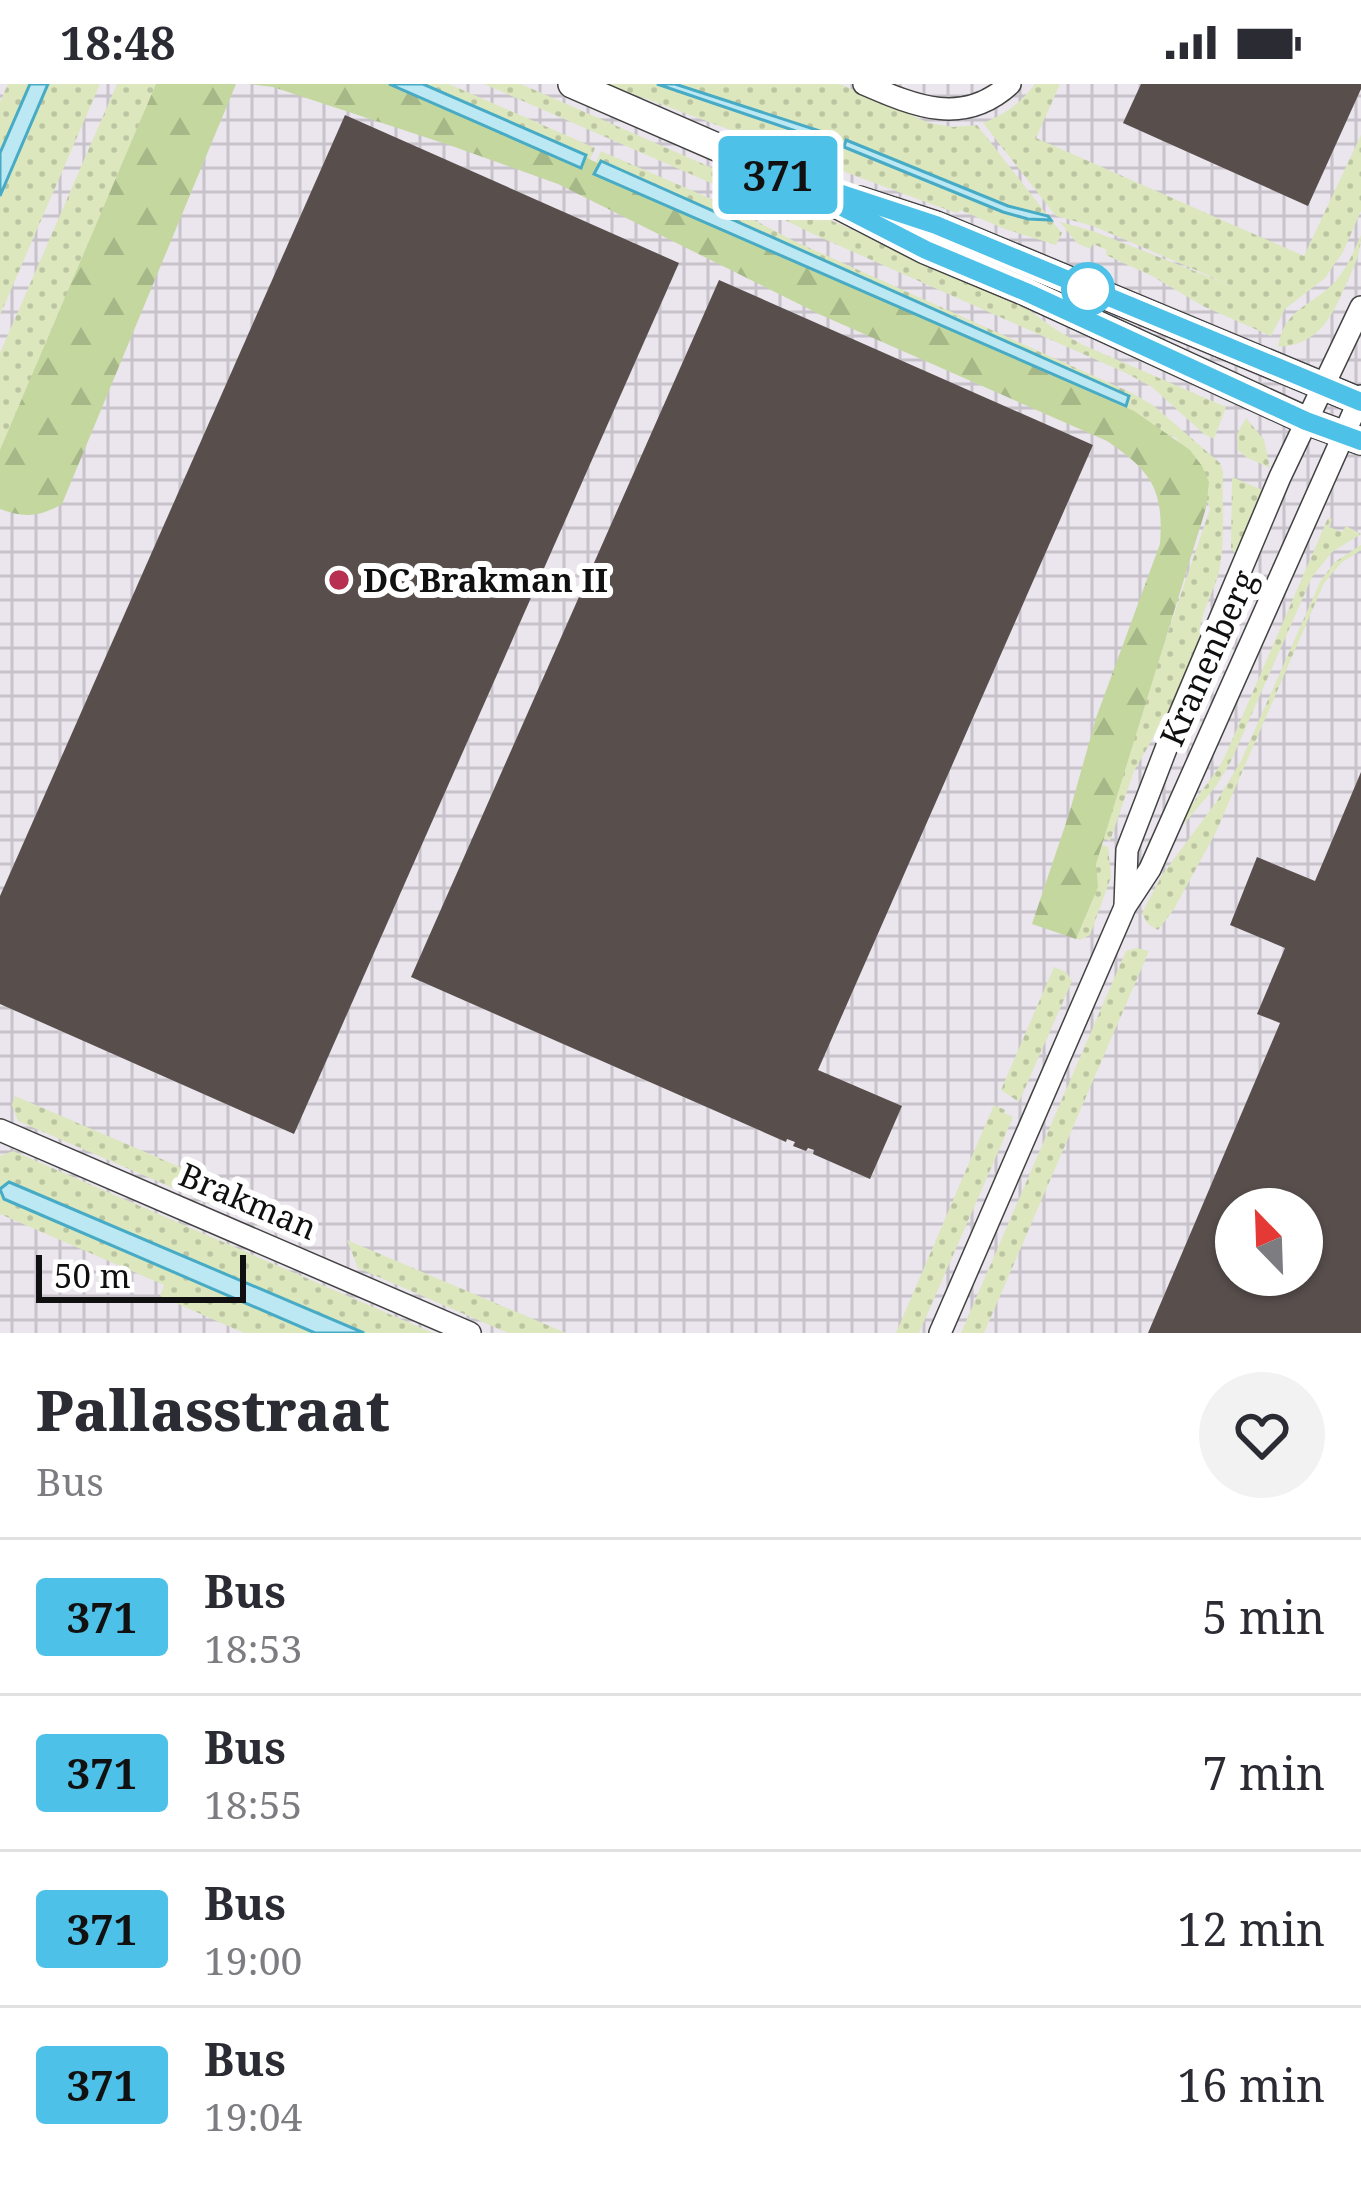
<!DOCTYPE html>
<style>
:root{--surface:#fff;--page:#f2f2f3;--text:#2b2b33;--muted:#7c7c81;--line:#e1e1e2}
body{margin:0;font-family:"Noto Serif",serif;background:var(--page);color:var(--text);height:100vh;display:flex;flex-direction:column;font-size:45px;white-space:nowrap}
*{box-sizing:border-box;margin:0}
p{font-size:39px;color:var(--muted)}
.icon{flex:none;width:66px;height:66px;fill:none;stroke:currentColor;stroke-width:2;stroke-linecap:round;stroke-linejoin:round}
.map{position:relative;height:1249px;overflow:hidden}
.panel{display:flex;flex-direction:column;background:var(--surface);flex:1}
.panel>*{flex:none}
.badge{padding:0 24px;border-radius:9px;font-size:42px;line-height:78px}
.needle{width:78px;rotate:337deg}
.fabs{position:absolute;left:1215px;top:1104px;display:grid;gap:24px}
.fabs a{display:grid;place-items:center;width:108px;height:108px;border-radius:50%;background:var(--surface);box-shadow:0 3px 9px #0004;font-size:60px}
.scale{position:absolute;left:36px;bottom:30px;width:210px;box-sizing:border-box;padding-left:12px;border:6px solid #101010;border-top:0;font-size:33px;line-height:42px;white-space:nowrap;color:#101010;-webkit-text-stroke:9px #fff;paint-order:stroke}
.map>.badge{position:absolute;translate:-50% -50%;box-shadow:0 0 0 6px #fff}
.round{display:grid;place-items:center;flex:none;width:126px;height:126px;border-radius:63px;background:var(--page)}
.overview{display:flex;align-items:center;justify-content:space-between;height:204px;padding:0 36px}
h1{font-size:57px;font-weight:800;line-height:90px}
ul{padding:0;list-style:none}
li{display:flex;align-items:center;gap:36px;height:156px;padding:0 36px;border-top:3px solid var(--line)}
li div{flex:1}
li b{display:block;font-size:45px}
li em{font-style:normal}
li .badge{min-width:132px;font-weight:700;text-align:center}
.status{display:flex;justify-content:space-between;align-items:center;height:84px;padding:0 60px;background:var(--surface);direction:ltr}
.status svg{height:33px;fill:currentColor}
.map>svg:first-child{display:block}
.industrial{fill:url(#industrial-grid);fill-rule:evenodd}
.grass{fill:url(#grass-dots);fill-rule:evenodd}
.forest{fill:url(#forest-firs)}
.water{fill:#bbe8f2;stroke:#47abc5;stroke-width:3}
.building{fill:#584f4d;fill-rule:evenodd}
.lines{fill:none;stroke-linecap:round;stroke-linejoin:round}
.minor-casing{stroke:#434343;stroke-width:24}
.tertiary-casing{stroke:#434343;stroke-width:30}
.minor{stroke:#fff;stroke-width:21}
.tertiary{stroke:#fff;stroke-width:27}
.line-casing{stroke:#fff;stroke-width:27}
.line{stroke:#4ec1e8;stroke-width:18}
.stop-dot{fill:#fff;stroke:#4ec1e8;stroke-width:6}
.poi-dot{fill:#b73051;stroke:#fff;stroke-width:4.5}
.labels{text-anchor:middle;stroke-width:12;stroke-linejoin:round;paint-order:stroke}
.poi-label{font-size:33px;font-weight:bold;fill:#101010;stroke:#fff;text-anchor:start}
.street-label{font-size:33px;fill:#101010;stroke:#fff}
</style>
<div class="status"><b>18:48</b><svg viewBox="0 0 49 12"><path d="M0 12V9h3v3zM5 12V6h3v6zM10 12V3h3v9zM15 12V0h3v12zM26 1h20v11H26zM47 4h2v5h-2z"/></svg></div>
<div class="map">
<svg width="1361" height="1249" viewBox="0 0 1361 1249">
<defs>
<pattern id="industrial-grid" width="8" height="8" patternUnits="userSpaceOnUse" patternTransform="scale(3)"><rect width="8" height="8" fill="#ebe5ed"/><path d="M0 4h8M4 0v8" fill="none" stroke="#c8c3ca"/></pattern>
<pattern id="grass-dots" width="8" height="8" patternUnits="userSpaceOnUse" patternTransform="scale(3)"><rect width="8" height="8" fill="#dce7be"/><path d="M2 2h.1M6 6h.1" fill="none" stroke="#bcc5a2" stroke-width="1.8" stroke-linecap="round"/></pattern>
<pattern id="forest-firs" width="22" height="20" patternUnits="userSpaceOnUse" patternTransform="scale(3)"><rect width="22" height="20" fill="#c3d79f"/><path d="M5 1l3.5 6h-7zM16 11l3.5 6h-7z" fill="#a6b888"/></pattern>
</defs>
<rect width="100%" height="100%" fill="#fefaf3"/>
<path class="industrial" d="M0,0H1361V1249H0ZM1236,1125H1302V1191H1236Z"/>
<g class="grass">
<polygon points="8,0 30,0 0,69 0,18"/>
<polygon points="48,0 100,0 0,231 0,112"/>
<polygon points="117,0 169,0 0,390 0,269"/>
<polygon points="423,0 449,0 595,64 576,108 586,71"/>
<polygon points="484,0 521,0 1019,219 1058,247 1083,261 1226,323 1214,355 1204,350 1152,303 1126,289 813,150 711,99"/>
<polygon points="606,0 657,0 821,56 822,48 675,0 840,0 929,39 953,43 977,41 1048,132 1008,122 847,56 844,62 1003,128 1028,135 1051,136 1062,149 1056,161 1005,145 960,126 957,129 934,121"/>
<path d="M1035,0H1060L1036,54L1304,172L1361,51V127L1343,168L1325,194L1285,225L1271,252L1205,223L1152,192L1106,171L1107,166L1093,160L1090,165L1077,159L1060,138L1093,147L1235,203L1093,142L1056,132L983,39C1004,31 1020,20 1035,0Z"/>
<path d="M601,67L725,121L794,157L1134,310L1154,322L1220,379L1223,388C1222,419 1225,452 1220,483C1216,506 1197,533 1200,555L1177,612L1134,687L1110,757L1102,754L1099,760L1108,763L1111,793L1090,851L1080,856L1065,850L1210,425L1193,381L1176,354L592,97L582,111ZM764,150L979,243L1126,321L972,255Z"/>
<path d="M1361,151C1361,168 1355,181 1348,196C1333,231 1320,261 1278,263C1284,226 1307,224 1332,201C1346,187 1353,169 1361,151Z"/>
<polygon points="1246,334 1264,356 1270,384 1246,373 1238,366 1237,350"/>
<polygon points="1232,393 1265,407 1236,470 1231,464"/>
<path d="M1328,434L1332,435L1329,443L1342,448L1346,442L1361,450L1332,468L1312,493L1231,677L1217,701L1182,742C1190,716 1214,696 1226,670Z"/>
<polygon points="1361,461 1361,466 1341,479 1324,499 1216,748 1174,825 1158,846 1148,840 1142,829 1162,791 1217,717 1241,677 1321,496 1335,478"/>
<polygon points="1137,864 1149,867 984,1249 961,1249 1126,867"/>
<polygon points="1054,883 1066,888 1072,897 1019,1018 1001,1006"/>
<polygon points="15,1012 310,1139 282,1151 18,1037 12,1021"/>
<polygon points="994,1021 1005,1026 1004,1029 1013,1033 1002,1059 919,1249 896,1249"/>
<polygon points="13,1067 433,1249 364,1249 10,1098 6,1099 4,1115 315,1249 244,1249 160,1212 164,1201 0,1130 0,1072"/>
<polygon points="347,1156 566,1249 508,1249 358,1184"/>
</g>
<g class="forest">
<path d="M156,0H236L62,420C40,433 24,434 0,425V366Z"/>
<path d="M248,0H418L579,70L798,178L1134,327L1190,366L1202,382L1209,398L1206,424L1096,780L1098,803L1076,855L1032,840L1069,730L1096,634L1160,460C1164,405 1151,387 1107,357L821,231L558,100L452,62L273,3Z"/>
</g>
<g class="water">
<polygon points="30,0 48,0 0,112 0,69"/>
<polygon points="389,0 423,0 586,71 581,84"/>
<polygon points="657,0 675,0 823,48 822,56"/>
<polygon points="846,56 1008,122 1048,132 1051,136 1028,135 1003,128 844,63"/>
<polygon points="601,77 1129,312 1126,322 594,90"/>
<polygon points="9,1098 364,1249 315,1249 4,1115 0,1105"/>
</g>
<g class="building">
<polygon points="1141,0 1361,0 1361,5 1308,122 1123,39"/>
<polygon points="345,31 679,179 294,1050 0,920 0,812"/>
<polygon points="719,196 1093,361 818,986 902,1022 870,1095 813,1070 814,1066 808,1064 806,1067 793,1062 795,1058 787,1055 786,1058 411,893"/>
<path d="M1361,688V1249H1148L1280,939L1257,930L1285,864L1230,841L1257,773L1315,797ZM1236,1125H1302V1191H1236Z"/>
</g>
<g class="lines">
<defs>
<g id="minor">
<path d="M864,0C915,22 963,43 1010,0"/>
<polyline points="1125,822 1127,766 1174,644 1280,393 1361,223"/>
<polyline points="0,1046 470,1249"/>
<polyline points="940,1249 1125,823 1150,785 1361,312"/>
</g>
<g id="tertiary">
<polyline points="572,0 772,87 925,166 1026,208 1307,337 1361,357"/>
<polyline points="859,116 936,141 1361,318"/>
</g>
</defs>
<use href="#minor" class="minor-casing"/>
<use href="#tertiary" class="tertiary-casing"/>
<use href="#minor" class="minor"/>
<use href="#tertiary" class="tertiary"/>
</g>
<g class="lines">
<defs>
<polyline id="line" points="1361,318 936,141 772,87 926,166 1026,208 1306,337 1361,357"/>
</defs>
<use href="#line" class="line-casing"/>
<use href="#line" class="line"/>
</g>
<circle class="stop-dot" cx="1088" cy="205" r="24"/>
<circle class="poi-dot" cx="339" cy="496" r="12"/>
<g class="labels">
<g class="poi-label">
<text x="363" y="508">DC Brakman II</text>
</g>
<g class="street-label">
<text transform="translate(1208 574) rotate(-66)" y="12">Kranenberg</text>
<text transform="translate(248 1117) rotate(23)" y="12">Brakman</text>
</g>
</g>
</svg>
<div class="fabs">
<a><svg class="needle" viewBox="-14 -14 28 28"><path d="M0-13l5 13h-10z" fill="#e53935"/><path d="M0 13l5-13h-10z" fill="#7c7c81"/></svg></a>
</div>
<div class="scale">50 m</div>
<b class="badge" style="left:778px;top:91px;background:#4ec1e8;color:#111">371</b>
</div>
<section class="panel">
<div class="overview"><div><h1>Pallasstraat</h1><p>Bus</p></div><a class="round"><svg class="icon" aria-label="heart" viewBox="0 0 24 24"><path d="M12 20l-8-8c-3-5 5-10 8-4 3-6 11-1 8 4z"/></svg></a></div>
<ul>
<li><span class="badge" style="background:#4ec1e8;color:#111">371</span><div><b>Bus</b><p>18:53</p></div><em>5 min</em></li>
<li><span class="badge" style="background:#4ec1e8;color:#111">371</span><div><b>Bus</b><p>18:55</p></div><em>7 min</em></li>
<li><span class="badge" style="background:#4ec1e8;color:#111">371</span><div><b>Bus</b><p>19:00</p></div><em>12 min</em></li>
<li><span class="badge" style="background:#4ec1e8;color:#111">371</span><div><b>Bus</b><p>19:04</p></div><em>16 min</em></li>
</ul>
</section>
